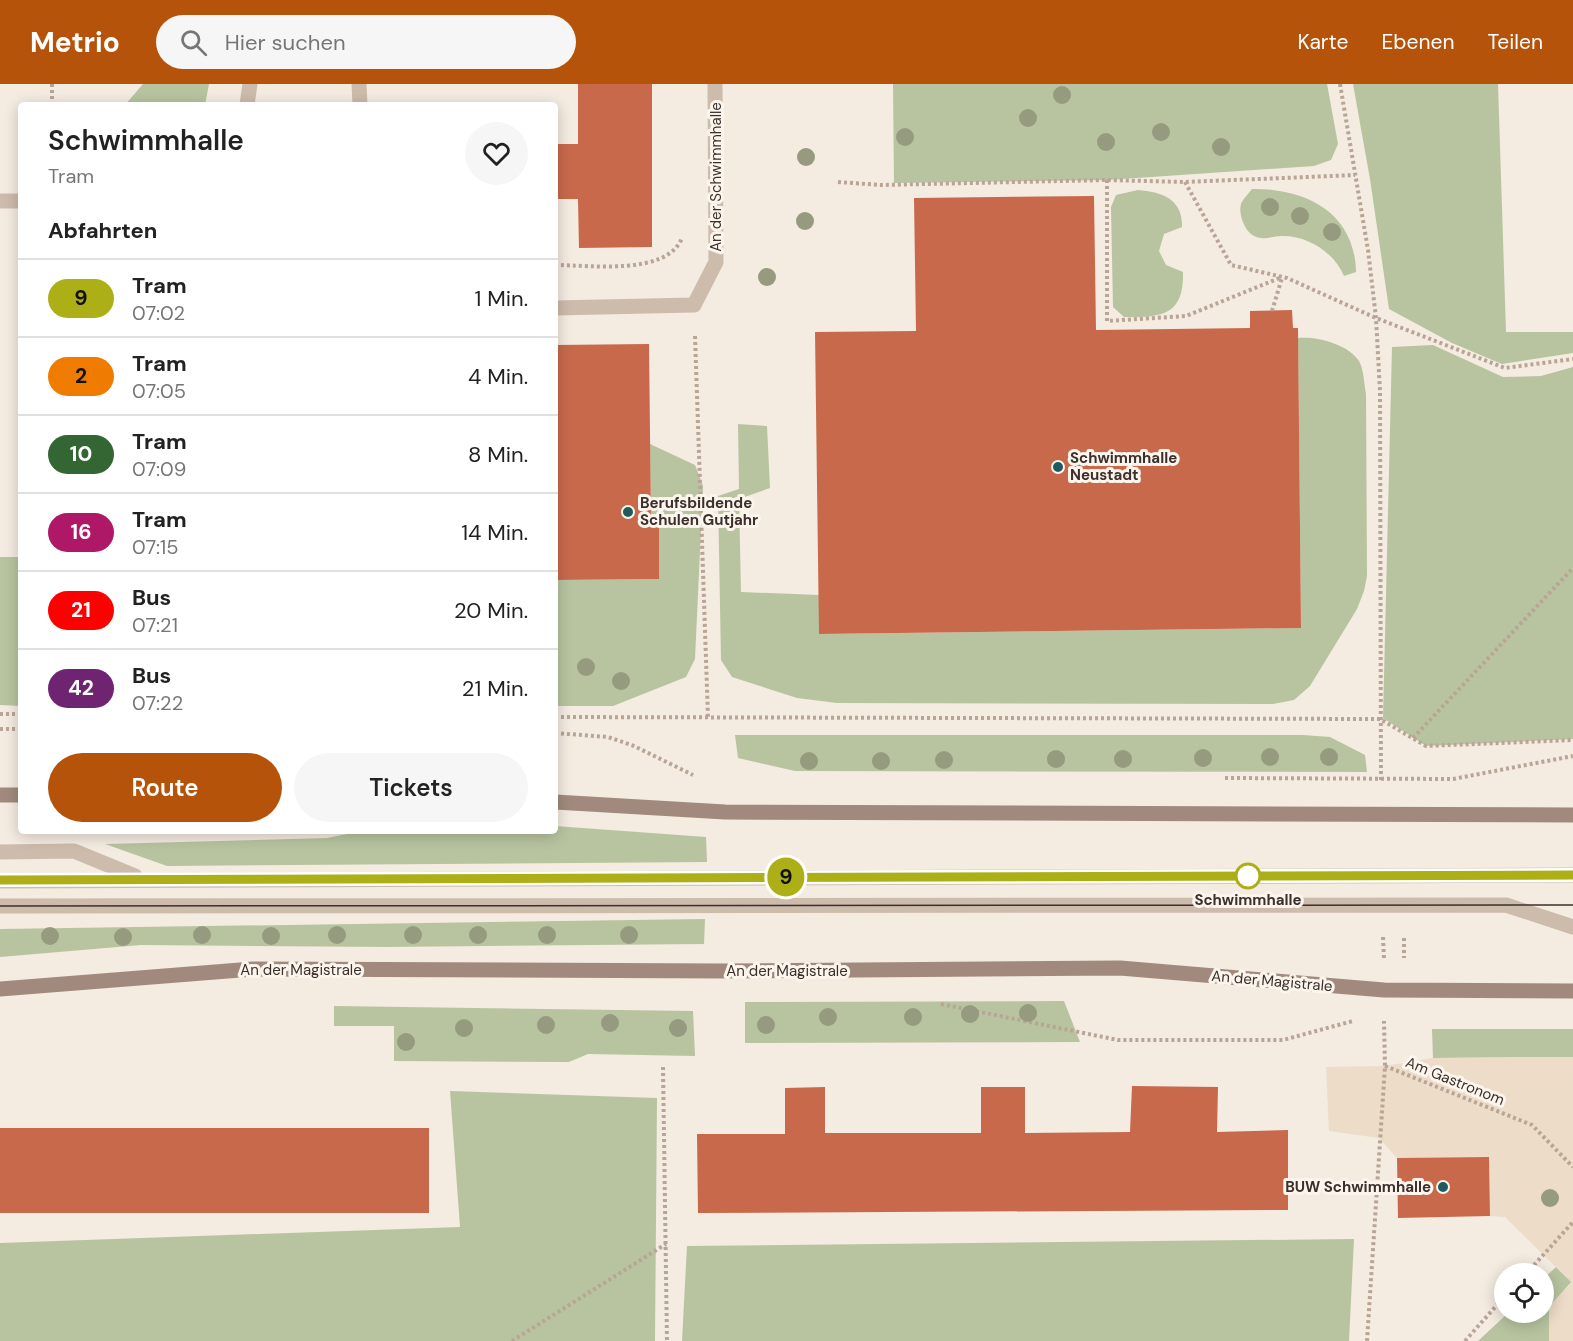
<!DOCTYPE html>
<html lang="de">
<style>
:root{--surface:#fff;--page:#f6f6f6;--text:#222;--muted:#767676;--line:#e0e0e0;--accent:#b45309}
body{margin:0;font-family:"DM Sans",sans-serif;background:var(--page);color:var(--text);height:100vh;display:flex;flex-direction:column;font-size:22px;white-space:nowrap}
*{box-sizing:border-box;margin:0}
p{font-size:20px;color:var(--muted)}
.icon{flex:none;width:33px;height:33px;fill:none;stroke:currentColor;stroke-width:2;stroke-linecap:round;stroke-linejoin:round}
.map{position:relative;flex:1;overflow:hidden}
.side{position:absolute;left:18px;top:18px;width:540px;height:732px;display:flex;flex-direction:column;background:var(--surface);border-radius:6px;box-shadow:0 3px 15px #0003}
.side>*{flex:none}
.badge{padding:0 12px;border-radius:20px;font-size:21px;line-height:39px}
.tools{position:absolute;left:1494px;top:1179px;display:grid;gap:12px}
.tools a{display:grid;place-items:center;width:60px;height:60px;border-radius:50%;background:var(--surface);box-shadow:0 3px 15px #0003;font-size:30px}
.map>.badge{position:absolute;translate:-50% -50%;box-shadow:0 0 0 3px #fff}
h2{padding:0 30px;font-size:22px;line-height:54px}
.round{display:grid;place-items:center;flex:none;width:63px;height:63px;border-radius:32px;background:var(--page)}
.overview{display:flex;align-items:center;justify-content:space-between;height:102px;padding:0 30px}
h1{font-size:28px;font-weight:600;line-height:45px}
.primary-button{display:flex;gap:12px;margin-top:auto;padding:12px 30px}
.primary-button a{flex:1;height:69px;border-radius:36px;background:var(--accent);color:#fff;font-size:24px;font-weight:600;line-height:69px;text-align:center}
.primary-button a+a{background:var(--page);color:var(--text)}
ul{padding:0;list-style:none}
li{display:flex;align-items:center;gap:18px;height:78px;padding:0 30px;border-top:2px solid var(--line)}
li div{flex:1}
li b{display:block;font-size:22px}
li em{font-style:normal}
li .badge{min-width:66px;font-weight:700;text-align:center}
header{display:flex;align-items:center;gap:36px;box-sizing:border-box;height:84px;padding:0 30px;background:var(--accent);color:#fff}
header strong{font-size:28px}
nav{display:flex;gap:33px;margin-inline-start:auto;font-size:21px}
.search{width:420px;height:54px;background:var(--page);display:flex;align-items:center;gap:15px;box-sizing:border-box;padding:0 21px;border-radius:33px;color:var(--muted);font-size:22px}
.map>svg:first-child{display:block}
.green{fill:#b8c4a0}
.plaza{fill:#ecdcc8}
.building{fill:#c8694b}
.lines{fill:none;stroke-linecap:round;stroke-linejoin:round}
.path{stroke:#b9a596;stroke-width:4;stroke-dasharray:3 3;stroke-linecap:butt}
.lane{stroke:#cdbbac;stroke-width:15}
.street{stroke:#cdbbac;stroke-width:15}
.secondary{stroke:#a18a7d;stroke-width:15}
.tram{stroke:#3b302b;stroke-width:1.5}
.tree{fill:#969b7f}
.line-casing{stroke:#fff;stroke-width:14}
.line{stroke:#adaf17;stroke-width:9}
.poi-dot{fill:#1f5a5e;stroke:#fbf5ee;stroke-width:2}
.stop-dot{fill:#fff;stroke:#adaf17;stroke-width:3}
.labels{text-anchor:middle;stroke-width:6;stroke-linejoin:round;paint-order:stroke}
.street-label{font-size:15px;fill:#3b302b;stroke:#fbf5ee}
.poi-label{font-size:15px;font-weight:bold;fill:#3b302b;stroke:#fbf5ee;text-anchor:start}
.stop-label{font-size:15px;font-weight:bold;fill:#3b302b;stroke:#fbf5ee}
</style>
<header>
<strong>Metrio</strong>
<div class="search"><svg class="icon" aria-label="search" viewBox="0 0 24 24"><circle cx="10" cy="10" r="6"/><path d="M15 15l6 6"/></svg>Hier suchen</div>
<nav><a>Karte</a><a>Ebenen</a><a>Teilen</a></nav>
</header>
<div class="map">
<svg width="1573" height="1257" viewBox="0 0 1573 1257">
<rect width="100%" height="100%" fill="#f4ebe1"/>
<g class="green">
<polygon points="143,0 209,0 205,21 125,21"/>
<polygon points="893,0 1327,0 1338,60 1331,76 1314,82 1107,96 894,99"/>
<polygon points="1353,0 1498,0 1506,248 1573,248 1573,269 1502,280 1452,259 1389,225 1370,95"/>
<path d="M1252,105C1305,104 1355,128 1356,188L1344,192C1334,168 1307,151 1281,152C1272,152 1264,157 1254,152C1245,148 1238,130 1241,120C1243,115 1249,109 1252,105Z"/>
<path d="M1138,106C1162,108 1183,115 1182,143L1164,150L1159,167L1166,181L1183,188C1184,233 1160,233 1124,233L1113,223L1111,123L1116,111Z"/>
<path d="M1298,254C1316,252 1348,260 1359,277C1364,286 1364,300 1366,310L1367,492L1364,507L1357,525L1310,602L1294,616L1273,620L837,619L797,614L732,593L721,576L718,412L739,405L738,340L767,342L770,404L739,415L741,508L819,511L820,550L1301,544Z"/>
<polygon points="1433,261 1503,293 1541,292 1573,283 1573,655 1426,662 1383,634 1392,263"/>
<polygon points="650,360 695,381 703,402 695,575 686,593 613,622 555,622 555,496 659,495 659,436 651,436"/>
<polygon points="0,473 21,473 21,622 0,621"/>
<polygon points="735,651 1303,651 1330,653 1365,671 1367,688 795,687 738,674"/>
<polygon points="555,742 706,753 707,778 167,782 105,760 327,754 362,747 555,747"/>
<polygon points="705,835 704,860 387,863 141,861 0,873 0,845"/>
<polygon points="1064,917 1080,958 745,959 745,918"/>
<polygon points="334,922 693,927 695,972 588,970 569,978 394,977 394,942 334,942"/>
<polygon points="1432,945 1573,945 1573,973 1433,974"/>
<polygon points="450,1007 657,1014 655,1257 0,1257 0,1159 460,1143"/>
<polygon points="1354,1155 1349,1257 682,1257 687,1162"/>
<polygon points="1556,1183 1572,1198 1549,1223 1549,1257 1478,1257 1508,1229 1544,1228 1544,1194"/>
</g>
<polygon class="plaza" points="1573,973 1573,1257 1549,1257 1549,1223 1571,1198 1505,1133 1490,1132 1489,1073 1397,1074 1379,1054 1329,1047 1326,983 1385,982 1433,974"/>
<g class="building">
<polygon points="578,0 652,0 652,163 579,164 578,115 555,115 555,60 578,60"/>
<polygon points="1094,112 1096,246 1250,244 1250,227 1292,226 1293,244 1298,244 1301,544 819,550 815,248 916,247 914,114"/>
<polygon points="649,260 651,436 659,436 659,495 555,496 555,261"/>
<polygon points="1132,1002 1218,1003 1217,1048 1288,1046 1288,1126 698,1129 697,1050 785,1050 785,1004 825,1003 825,1049 981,1049 981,1003 1025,1003 1025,1049 1130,1048"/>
<rect x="0" y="1044" width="429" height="85"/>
<polygon points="1489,1073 1490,1132 1398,1134 1397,1074"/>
</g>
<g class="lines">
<g class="path">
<polyline points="1340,0 1368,166 1376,234 1380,307 1381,698"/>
<polyline points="52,21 52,0"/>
<polyline points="1107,96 1107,237 1186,232 1282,193"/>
<polyline points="838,98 881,101 1107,96 1185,98 1355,91"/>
<polyline points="1185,98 1231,181 1287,194 1376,234 1505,284 1573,275"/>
<path d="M555,181C590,181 667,192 682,154"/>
<polyline points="1272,227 1282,194"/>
<polyline points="695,252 708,634"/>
<polyline points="0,630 21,630"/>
<polyline points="555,633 1380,635 1426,662 1573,656"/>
<polyline points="0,645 21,645"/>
<polyline points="555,649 608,653 634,662 693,691"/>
<polyline points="1413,654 1573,484"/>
<polyline points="1225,694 1453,695 1573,672"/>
<polyline points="1383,853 1384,875"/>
<polyline points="1404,854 1404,874"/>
<polyline points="941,920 1118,956 1283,956 1353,937"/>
<polyline points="1385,982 1532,1041 1573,1083"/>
<polyline points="663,983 667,1257"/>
<polyline points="1526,1190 1573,1138"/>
<polyline points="512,1257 666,1160"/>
<polyline points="1367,1257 1385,982 1384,937"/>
<polyline points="1465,1257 1504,1213"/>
</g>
<g class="lane">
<polyline points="359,0 360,21"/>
<polyline points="247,21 250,0"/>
<polyline points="0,768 74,767 135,792"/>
<polyline points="0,797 1573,791"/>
<polyline points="0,822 1506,821 1573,843"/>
</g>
<g class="street">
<polyline points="0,117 21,117"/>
<polyline points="555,224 694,221 716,178 715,0"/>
</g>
<g class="secondary">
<polyline points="0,711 21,711"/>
<polyline points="555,718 725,728 1573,731"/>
<polyline points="0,905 253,885 724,887 1120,884 1384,906 1573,907"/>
</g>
<g class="tram">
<polyline points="0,796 1573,791"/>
<polyline points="0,822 1573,821"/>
</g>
</g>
<g class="tree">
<circle cx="1062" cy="11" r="9"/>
<circle cx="1028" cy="34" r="9"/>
<circle cx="1161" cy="48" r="9"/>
<circle cx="905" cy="53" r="9"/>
<circle cx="1106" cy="58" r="9"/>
<circle cx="1221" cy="63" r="9"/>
<circle cx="806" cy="73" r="9"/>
<circle cx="1270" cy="123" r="9"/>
<circle cx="1300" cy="132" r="9"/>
<circle cx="805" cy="137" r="9"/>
<circle cx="1332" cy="148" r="9"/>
<circle cx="767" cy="193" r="9"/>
<circle cx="586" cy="583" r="9"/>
<circle cx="621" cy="597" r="9"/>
<circle cx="1270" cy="673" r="9"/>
<circle cx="1329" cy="673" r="9"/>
<circle cx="1203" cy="674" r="9"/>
<circle cx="1056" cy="675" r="9"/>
<circle cx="1123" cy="675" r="9"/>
<circle cx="944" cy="676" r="9"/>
<circle cx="809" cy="677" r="9"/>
<circle cx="881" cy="677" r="9"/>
<circle cx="202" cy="851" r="9"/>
<circle cx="337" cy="851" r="9"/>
<circle cx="413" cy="851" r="9"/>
<circle cx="478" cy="851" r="9"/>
<circle cx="547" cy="851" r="9"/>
<circle cx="629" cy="851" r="9"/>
<circle cx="50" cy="852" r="9"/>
<circle cx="271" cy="852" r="9"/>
<circle cx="123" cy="853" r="9"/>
<circle cx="1028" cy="929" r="9"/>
<circle cx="970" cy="930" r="9"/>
<circle cx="828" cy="933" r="9"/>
<circle cx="913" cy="933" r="9"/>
<circle cx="610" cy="939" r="9"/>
<circle cx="546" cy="941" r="9"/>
<circle cx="766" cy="941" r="9"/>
<circle cx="464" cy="944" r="9"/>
<circle cx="678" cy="944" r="9"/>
<circle cx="406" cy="958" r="9"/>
<circle cx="1550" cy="1114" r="9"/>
</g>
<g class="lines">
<defs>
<polyline id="line" points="0,796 1573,791"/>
</defs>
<use href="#line" class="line-casing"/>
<use href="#line" class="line"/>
</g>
<g class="poi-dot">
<circle cx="1058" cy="383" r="6"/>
<circle cx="628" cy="428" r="6"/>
<circle cx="1443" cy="1103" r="6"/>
</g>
<circle class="stop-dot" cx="1248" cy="792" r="12"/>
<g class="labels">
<g class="street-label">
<text transform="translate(716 93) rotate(-90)" y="5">An der Schwimmhalle</text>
<text x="301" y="891">An der Magistrale</text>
<text x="787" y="892">An der Magistrale</text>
<text transform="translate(1272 897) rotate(5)" y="5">An der Magistrale</text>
<text transform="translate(1455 997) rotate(22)" y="5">Am Gastronom</text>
</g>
<g class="poi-label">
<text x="1070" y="379">Schwimmhalle<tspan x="1070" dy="17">Neustadt</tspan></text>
<text x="640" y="424">Berufsbildende<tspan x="640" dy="17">Schulen Gutjahr</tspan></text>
<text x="1431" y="1108" text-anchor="end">BUW Schwimmhalle</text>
</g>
<g class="stop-label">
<text x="1248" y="821">Schwimmhalle</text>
</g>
</g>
</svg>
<div class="tools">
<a><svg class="icon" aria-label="locate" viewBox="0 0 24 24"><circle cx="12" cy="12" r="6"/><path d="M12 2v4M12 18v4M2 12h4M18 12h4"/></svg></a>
</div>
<b class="badge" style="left:786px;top:793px;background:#adaf17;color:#111">9</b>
<section class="side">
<div class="overview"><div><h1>Schwimmhalle</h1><p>Tram</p></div><a class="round"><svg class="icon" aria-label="heart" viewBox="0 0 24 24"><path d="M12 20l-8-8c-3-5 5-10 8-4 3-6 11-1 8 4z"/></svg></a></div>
<h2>Abfahrten</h2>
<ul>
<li><span class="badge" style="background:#adaf17;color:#111">9</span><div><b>Tram</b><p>07:02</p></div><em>1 Min.</em></li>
<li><span class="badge" style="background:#ef7c00;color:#111">2</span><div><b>Tram</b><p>07:05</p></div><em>4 Min.</em></li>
<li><span class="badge" style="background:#363;color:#fff">10</span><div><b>Tram</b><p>07:09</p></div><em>8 Min.</em></li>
<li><span class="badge" style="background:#af1867;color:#fff">16</span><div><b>Tram</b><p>07:15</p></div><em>14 Min.</em></li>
<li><span class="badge" style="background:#f00;color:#fff">21</span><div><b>Bus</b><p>07:21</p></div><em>20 Min.</em></li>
<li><span class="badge" style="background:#6f2472;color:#fff">42</span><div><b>Bus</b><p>07:22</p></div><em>21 Min.</em></li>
</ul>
<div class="primary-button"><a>Route</a><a>Tickets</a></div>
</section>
</div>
